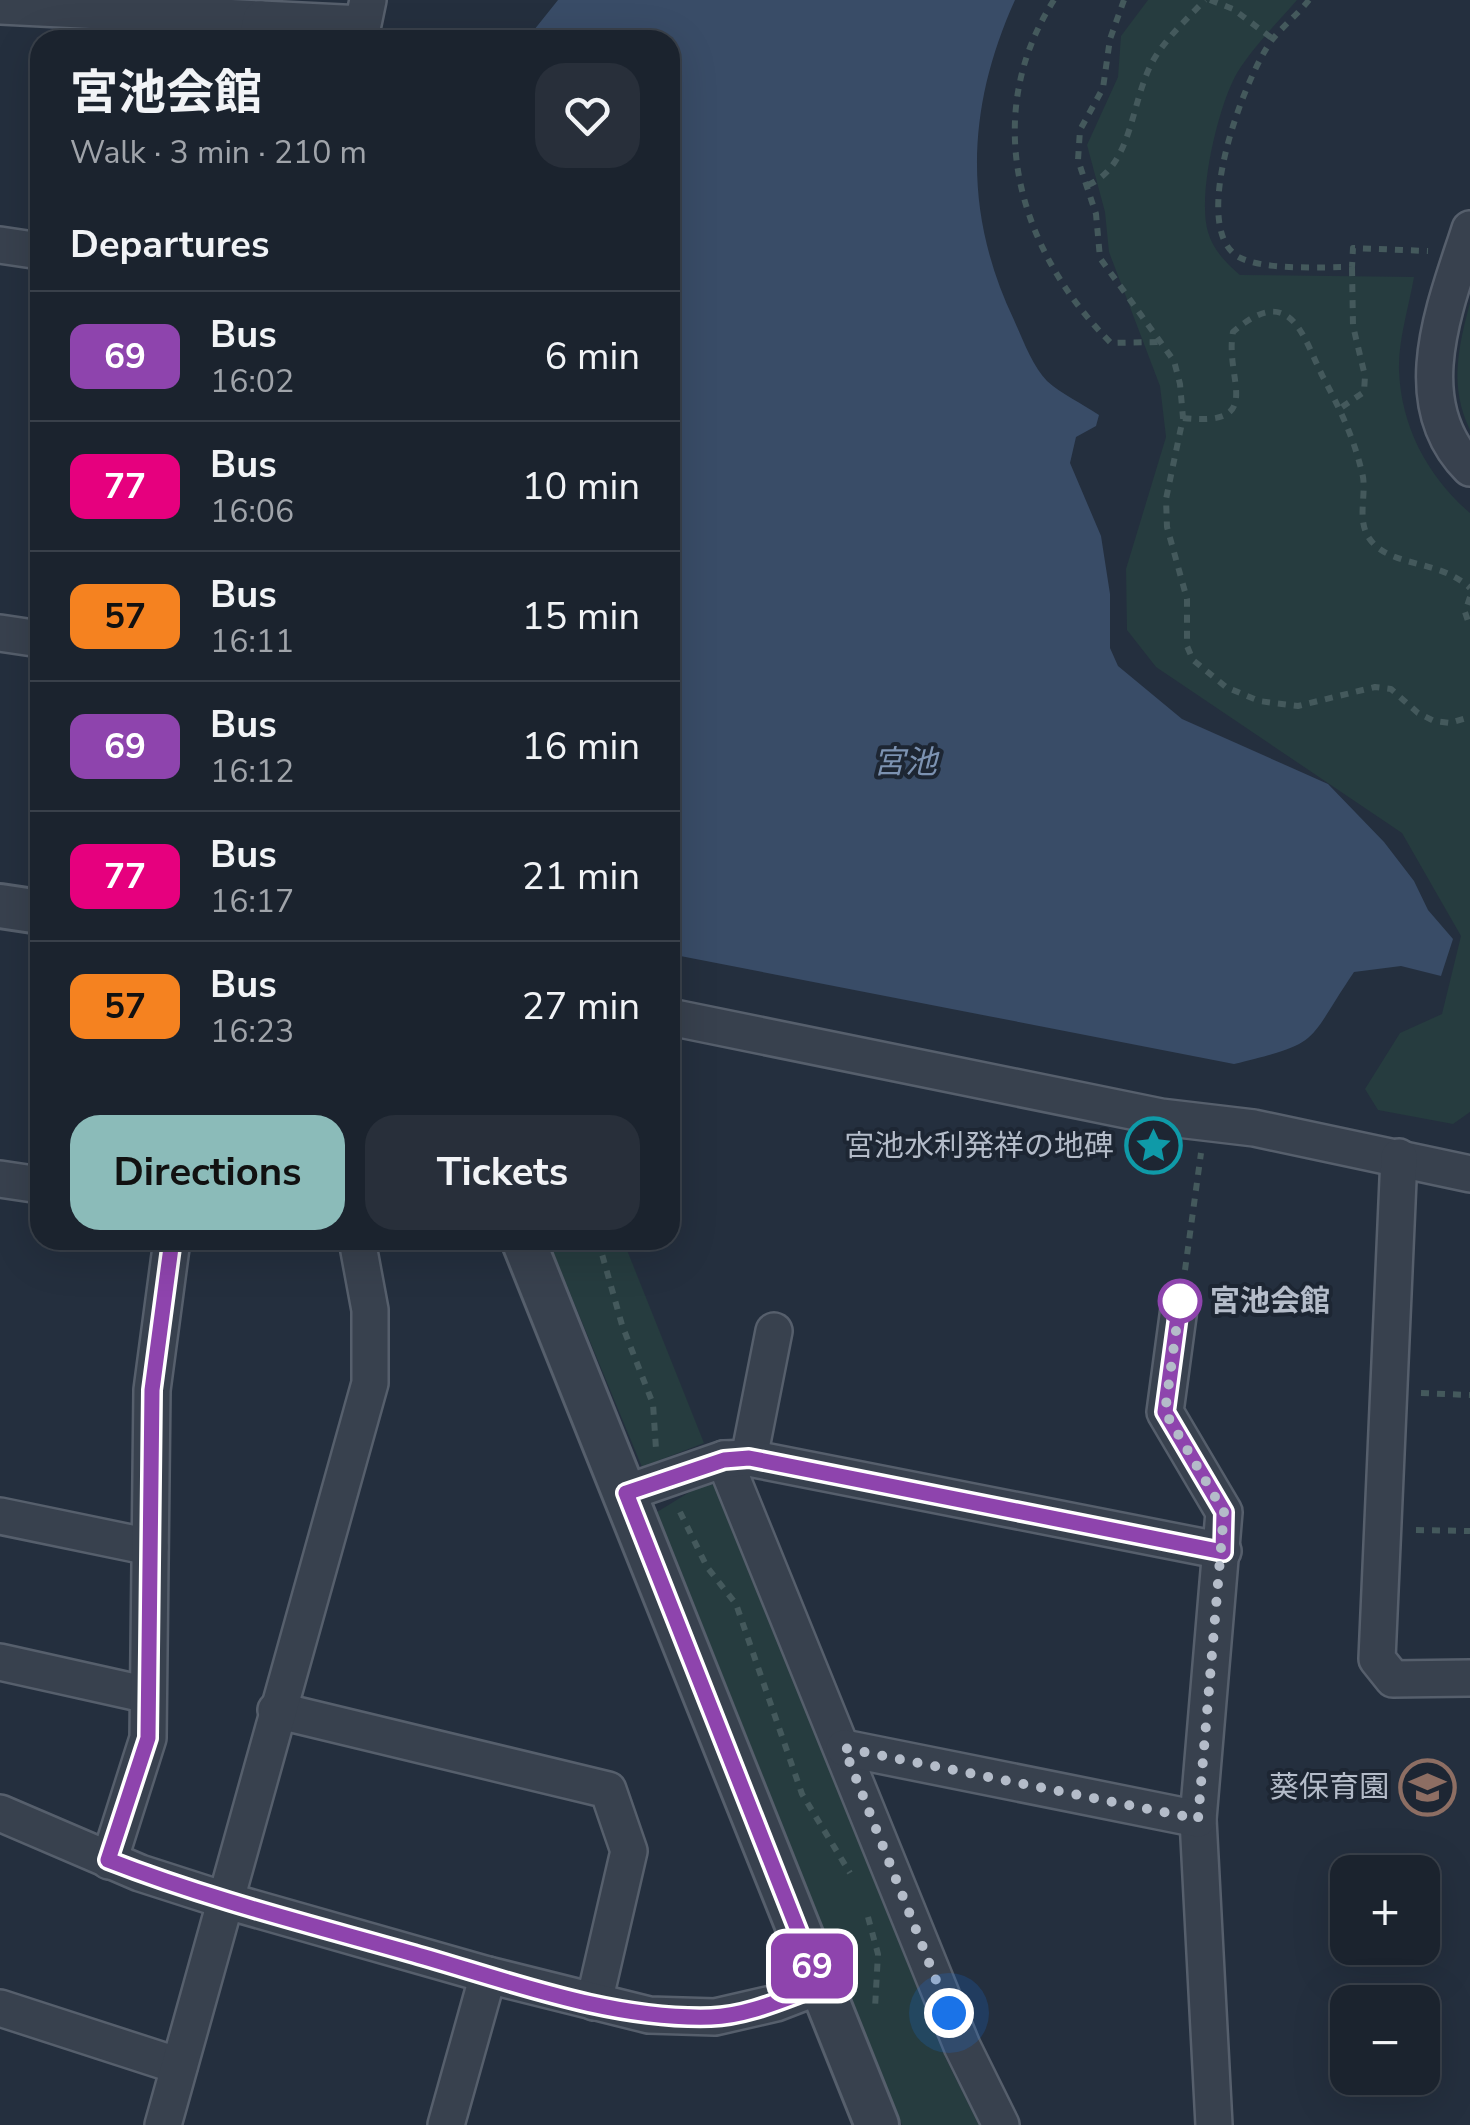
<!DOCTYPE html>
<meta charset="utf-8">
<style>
:root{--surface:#1b232e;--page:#282f3a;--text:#f1f3f6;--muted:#a0a4aa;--line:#39404a;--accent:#8bbbb9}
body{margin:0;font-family:"Nunito Sans","Noto Sans JP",sans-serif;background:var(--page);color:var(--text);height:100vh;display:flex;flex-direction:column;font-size:38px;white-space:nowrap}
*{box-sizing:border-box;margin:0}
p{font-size:32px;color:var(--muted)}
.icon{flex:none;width:55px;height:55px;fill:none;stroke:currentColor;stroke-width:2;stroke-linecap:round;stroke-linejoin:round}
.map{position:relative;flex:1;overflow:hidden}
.details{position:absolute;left:30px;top:30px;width:650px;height:1220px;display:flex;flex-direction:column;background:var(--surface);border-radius:30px;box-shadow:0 10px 40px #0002,0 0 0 2px var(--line)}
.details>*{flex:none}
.badge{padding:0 20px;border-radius:15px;font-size:35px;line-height:65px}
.tools{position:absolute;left:1330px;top:1855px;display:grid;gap:20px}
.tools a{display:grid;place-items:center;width:110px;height:110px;border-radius:20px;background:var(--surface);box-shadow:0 10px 40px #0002,0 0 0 2px var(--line);font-size:50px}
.you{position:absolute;width:50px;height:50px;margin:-25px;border:8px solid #fff;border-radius:50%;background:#1a73e8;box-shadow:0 0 0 15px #1a73e833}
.map>.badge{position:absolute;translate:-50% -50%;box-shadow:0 0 0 5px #fff}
h2{padding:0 40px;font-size:38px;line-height:90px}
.round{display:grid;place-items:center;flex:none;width:105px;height:105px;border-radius:30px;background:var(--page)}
.head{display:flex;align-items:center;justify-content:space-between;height:170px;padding:0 40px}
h1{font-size:48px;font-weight:700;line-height:75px}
.primary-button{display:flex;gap:20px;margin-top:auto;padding:20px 40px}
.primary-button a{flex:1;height:115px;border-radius:30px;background:var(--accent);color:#111;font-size:40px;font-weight:700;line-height:115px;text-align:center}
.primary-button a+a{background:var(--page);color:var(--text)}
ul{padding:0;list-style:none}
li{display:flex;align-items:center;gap:30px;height:130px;padding:0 40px;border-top:2px solid var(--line)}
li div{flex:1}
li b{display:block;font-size:38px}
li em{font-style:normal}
li .badge{min-width:110px;font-weight:700;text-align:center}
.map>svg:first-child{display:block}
.green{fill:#263c3f}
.water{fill:#394c67}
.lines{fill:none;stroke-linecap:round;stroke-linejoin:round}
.minor-casing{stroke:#565f6c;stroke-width:40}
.tertiary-casing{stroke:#565f6c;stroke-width:48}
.path{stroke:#44595c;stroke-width:6;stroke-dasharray:8 8;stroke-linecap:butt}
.minor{stroke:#38414e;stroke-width:35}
.tertiary{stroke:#38414e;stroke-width:42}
.line-casing{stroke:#fff;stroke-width:22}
.line{stroke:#8e44ad;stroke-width:15}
.walk{stroke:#b4bcc9;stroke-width:10;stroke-dasharray:0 18}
.stop-dot{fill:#fff;stroke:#8e44ad;stroke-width:5}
.labels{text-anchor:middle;stroke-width:8;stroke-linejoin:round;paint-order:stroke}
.poi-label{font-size:30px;fill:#b4bcc9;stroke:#1d2633;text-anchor:end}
.stop-label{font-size:30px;font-weight:bold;fill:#b4bcc9;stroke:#1d2633;text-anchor:start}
.water-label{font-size:32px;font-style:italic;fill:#7c92b1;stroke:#1d2633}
</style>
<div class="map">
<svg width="1470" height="2125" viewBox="0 0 1470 2125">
<rect width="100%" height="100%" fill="#242f3e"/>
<g class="green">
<path d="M1148,0H1297C1277,23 1253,47 1237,73C1218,106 1197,196 1208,232C1213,250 1227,264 1240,275L1414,277C1409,306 1398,341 1399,370C1401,427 1428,477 1470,513V1112L1453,1124L1378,1110L1365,1089L1400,1033L1442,1014L1461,936L1402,833L1156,667L1127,630L1126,569L1166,437L1160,386L1109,252L1105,212L1087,145L1118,77L1121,36Z"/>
<path d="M1470,303V430C1449,387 1458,348 1470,303Z"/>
<polygon points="548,1240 623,1240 704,1443 642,1467"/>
<polygon points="706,1482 715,1486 946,2059 979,2125 902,2125 657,1512"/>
</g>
<path class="water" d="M558,0H1015C966,108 963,213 1014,320C1022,338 1033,367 1047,381C1061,394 1083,404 1099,415L1096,426L1076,437L1070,463L1101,536L1110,594V648L1118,666L1182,719L1328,784L1384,842L1414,881L1428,910L1453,939L1441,976L1401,966L1354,972C1305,1044 1324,1042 1234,1064L670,954V40H526Z"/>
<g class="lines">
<defs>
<g id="minor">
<polyline points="0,6 261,19"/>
<polyline points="257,40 261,19 363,24 368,0"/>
<path d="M1470,229C1446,304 1404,402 1470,468"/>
<polyline points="0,245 40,251"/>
<polyline points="0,633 40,639"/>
<polyline points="670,1017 1161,1117 1254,1128 1470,1174"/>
<polyline points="1399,1157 1377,1659 1393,1679 1470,1678"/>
<polyline points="0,1179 40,1185"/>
<polyline points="1180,1301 1165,1412 1224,1512 1198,1819 1214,2125"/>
<polyline points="749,1458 774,1331"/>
<polyline points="724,1459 962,2046 1001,2125"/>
<polyline points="626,1493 724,1459 749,1458 1223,1551"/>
<polyline points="0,1516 150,1547"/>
<polyline points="0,1662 148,1695"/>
<polyline points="276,1710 608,1790 629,1851 594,2002"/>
<polyline points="844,1748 1198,1819"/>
<polyline points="0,1813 140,1873 224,1900 488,1975 649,2015 715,2017 776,2003 820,1986"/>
<polyline points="109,1861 148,1738 152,1390 172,1240"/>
<polyline points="0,2008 179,2066"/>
<polyline points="163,2125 370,1383 370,1310 357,1240"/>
<polyline points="446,2125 488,1975"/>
</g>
<g id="tertiary">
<polyline points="0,906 40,912"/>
<polyline points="523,1240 877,2125"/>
</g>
</defs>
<use href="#minor" class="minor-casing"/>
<use href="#tertiary" class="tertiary-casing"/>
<g class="path">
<path d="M1054,0C979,117 1019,251 1111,343L1158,342"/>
<polyline points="1124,0 1110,39 1103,88 1080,130 1078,160 1096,214 1100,258 1174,361 1180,384 1183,418 1166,499 1167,527 1187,599 1187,646 1193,660 1226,687 1259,701 1298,706 1375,687 1391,689 1418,713 1434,721 1450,723 1470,717"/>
<polyline points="1210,0 1233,9 1273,39"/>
<path d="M1309,0C1298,14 1283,26 1272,40C1245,76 1189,224 1237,256C1260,271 1324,267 1352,267L1353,248L1428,251"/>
<path d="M1088,185C1134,165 1130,100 1154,59C1168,36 1187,19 1205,0"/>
<polyline points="1342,407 1364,392 1365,376 1353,326 1352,267"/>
<path d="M1183,418C1267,427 1224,380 1233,332C1291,281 1303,337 1323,377C1340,409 1355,440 1363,477C1366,497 1357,520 1369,538C1389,568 1440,559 1470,588"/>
<polyline points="1470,597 1465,612 1470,627"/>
<polyline points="598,1240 622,1325 653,1404 656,1449"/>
<polyline points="1185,1270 1201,1153"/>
<polyline points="1421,1393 1470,1395"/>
<polyline points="680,1512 707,1567 736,1604 802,1794 850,1873"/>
<polyline points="1416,1530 1470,1531"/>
<polyline points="868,1917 878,1954 875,2008"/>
</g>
<use href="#minor" class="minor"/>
<use href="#tertiary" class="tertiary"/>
</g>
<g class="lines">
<defs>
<path id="line" d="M172,1240L152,1390L148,1738L108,1860C208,1899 312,1925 414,1954C509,1981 611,2020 711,2017C748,2016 786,1998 820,1986L626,1493L724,1460L749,1458L1223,1552L1224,1512L1165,1412L1180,1301"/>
</defs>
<use href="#line" class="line-casing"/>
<use href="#line" class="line"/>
<polyline class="walk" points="949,2013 844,1748 1198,1819 1224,1512 1165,1412 1180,1301"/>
</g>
<defs>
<symbol id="sight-ring" viewBox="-11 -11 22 22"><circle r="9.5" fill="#1d2633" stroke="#0f9aa8" stroke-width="1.5"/><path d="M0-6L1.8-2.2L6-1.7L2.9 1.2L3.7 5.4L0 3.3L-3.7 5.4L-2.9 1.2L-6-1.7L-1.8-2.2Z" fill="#0f9aa8"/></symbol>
<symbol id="school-ring" viewBox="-11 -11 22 22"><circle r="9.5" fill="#1d2633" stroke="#8d6e63" stroke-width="1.5"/><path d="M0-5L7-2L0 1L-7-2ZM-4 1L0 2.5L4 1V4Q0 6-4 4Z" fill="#8d6e63"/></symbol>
</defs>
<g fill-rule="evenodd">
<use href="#sight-ring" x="1122" y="1114" width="63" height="63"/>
<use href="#school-ring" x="1396" y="1756" width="63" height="63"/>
</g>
<circle class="stop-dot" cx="1180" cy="1301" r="20"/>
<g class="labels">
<g class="poi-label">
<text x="1114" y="1156">宮池水利発祥の地碑</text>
<text x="1389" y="1797">葵保育園</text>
</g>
<g class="stop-label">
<text x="1210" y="1311">宮池会館</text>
</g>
<g class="water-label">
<text x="905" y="773">宮池</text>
</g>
</g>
</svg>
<div class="tools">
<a>+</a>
<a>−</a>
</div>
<div class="you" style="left:949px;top:2013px"></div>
<b class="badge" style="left:812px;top:1966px;background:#8e44ad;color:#fff">69</b>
<section class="details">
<div class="head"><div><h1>宮池会館</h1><p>Walk · 3 min · 210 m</p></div><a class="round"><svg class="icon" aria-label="heart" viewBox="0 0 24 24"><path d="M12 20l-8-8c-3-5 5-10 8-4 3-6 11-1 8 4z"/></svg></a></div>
<h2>Departures</h2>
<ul>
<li><span class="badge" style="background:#8e44ad;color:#fff">69</span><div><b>Bus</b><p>16:02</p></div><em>6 min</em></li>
<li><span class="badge" style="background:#e6007e;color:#fff">77</span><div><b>Bus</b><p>16:06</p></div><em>10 min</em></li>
<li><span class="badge" style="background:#f58220;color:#111">57</span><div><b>Bus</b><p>16:11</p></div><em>15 min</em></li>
<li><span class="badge" style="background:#8e44ad;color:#fff">69</span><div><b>Bus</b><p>16:12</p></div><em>16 min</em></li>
<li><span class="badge" style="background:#e6007e;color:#fff">77</span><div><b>Bus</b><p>16:17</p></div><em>21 min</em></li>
<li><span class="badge" style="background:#f58220;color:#111">57</span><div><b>Bus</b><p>16:23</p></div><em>27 min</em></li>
</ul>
<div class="primary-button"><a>Directions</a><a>Tickets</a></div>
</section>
</div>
